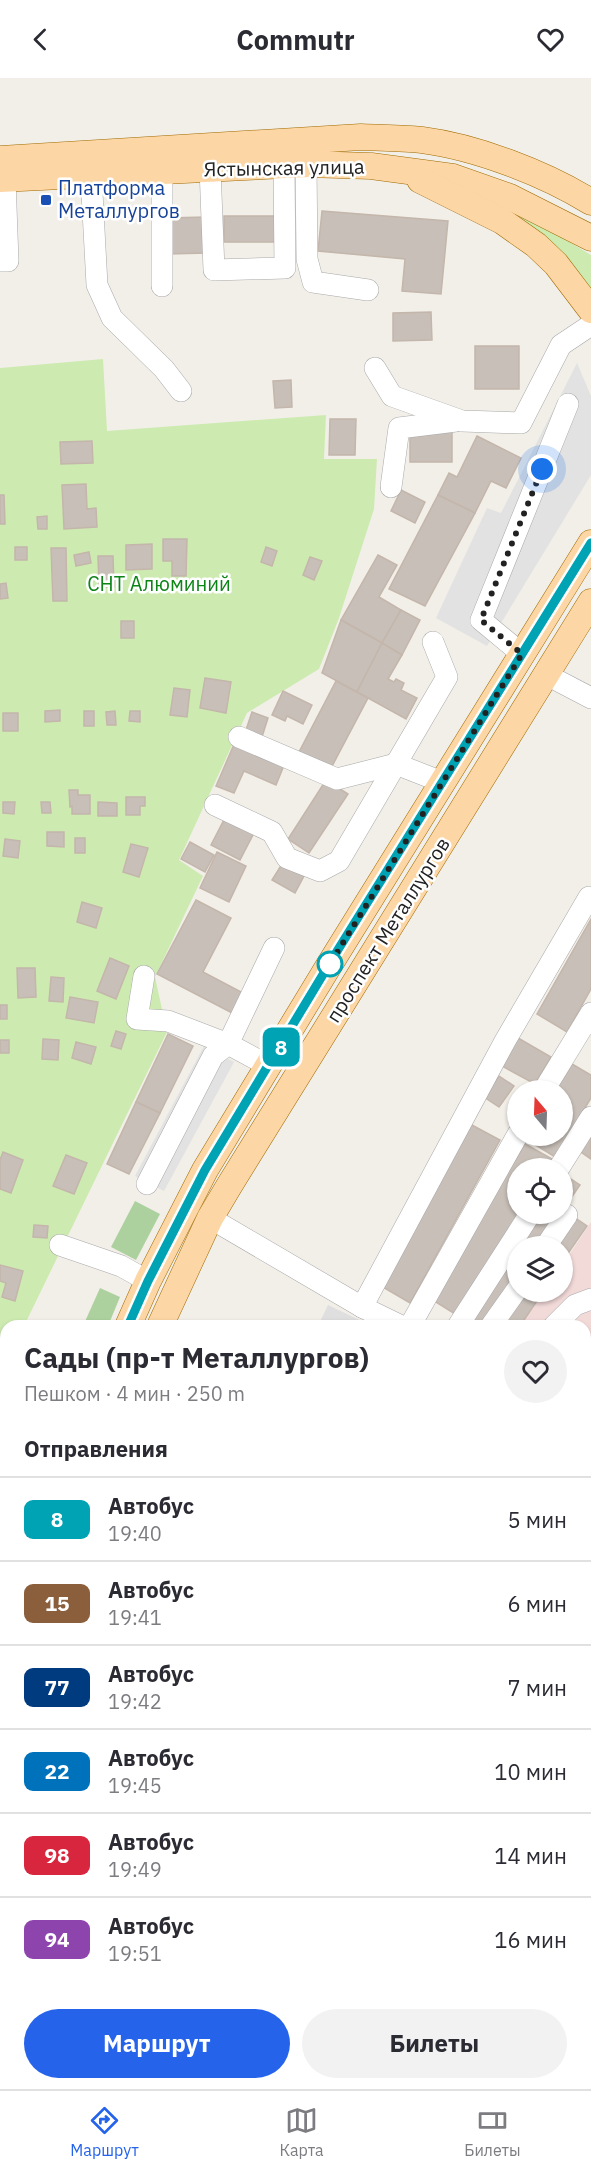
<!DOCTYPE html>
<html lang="ru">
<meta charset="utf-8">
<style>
:root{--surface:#fff;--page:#f2f2f3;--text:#2b2b33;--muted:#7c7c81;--line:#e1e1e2;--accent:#2563eb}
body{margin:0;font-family:"IBM Plex Sans",sans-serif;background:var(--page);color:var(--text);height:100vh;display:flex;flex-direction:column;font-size:22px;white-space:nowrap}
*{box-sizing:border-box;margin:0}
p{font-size:20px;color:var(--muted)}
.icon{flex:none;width:33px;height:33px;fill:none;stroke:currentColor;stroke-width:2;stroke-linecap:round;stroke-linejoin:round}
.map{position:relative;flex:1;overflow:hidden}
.details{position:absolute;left:0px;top:1242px;width:591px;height:770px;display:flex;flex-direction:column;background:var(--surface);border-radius:18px 18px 0 0;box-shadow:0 2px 4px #0004}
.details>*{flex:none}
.badge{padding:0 12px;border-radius:9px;font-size:21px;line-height:39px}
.needle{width:39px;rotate:341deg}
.fabs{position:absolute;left:507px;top:1002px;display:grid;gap:12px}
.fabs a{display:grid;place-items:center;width:66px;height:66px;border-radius:50%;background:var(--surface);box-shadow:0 2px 4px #0004;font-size:30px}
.you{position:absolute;width:30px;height:30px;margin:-15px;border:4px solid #fff;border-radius:50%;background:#1a73e8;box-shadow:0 0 0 9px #1a73e833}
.map>.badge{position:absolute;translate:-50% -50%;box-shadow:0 0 0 3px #fff}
h2{padding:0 24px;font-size:22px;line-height:54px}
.round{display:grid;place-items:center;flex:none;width:63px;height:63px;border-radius:32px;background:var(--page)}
.head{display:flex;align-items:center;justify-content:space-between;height:102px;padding:0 24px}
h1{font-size:28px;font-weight:800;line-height:45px}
.button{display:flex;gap:12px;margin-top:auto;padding:12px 24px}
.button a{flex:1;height:69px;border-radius:36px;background:var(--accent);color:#fff;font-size:24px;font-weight:800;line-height:69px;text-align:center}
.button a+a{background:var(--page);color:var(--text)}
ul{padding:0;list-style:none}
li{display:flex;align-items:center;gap:18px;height:84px;padding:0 24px;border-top:2px solid var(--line)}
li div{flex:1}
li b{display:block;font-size:22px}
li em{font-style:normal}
li .badge{min-width:66px;font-weight:700;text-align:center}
header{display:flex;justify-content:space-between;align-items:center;height:78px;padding:0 24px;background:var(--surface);font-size:27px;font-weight:800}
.dock{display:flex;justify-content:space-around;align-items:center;height:84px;border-top:2px solid var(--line);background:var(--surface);font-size:16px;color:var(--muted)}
.dock a{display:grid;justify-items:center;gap:3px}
.dock .current{color:var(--accent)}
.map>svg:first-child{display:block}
.residential{fill:#e0dfdf}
.commercial{fill:#f2dad9}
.grass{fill:#cdebb0}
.forest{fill:#add19e}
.parking{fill:#e2e2e2}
.building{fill:#c7bfb8;stroke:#c4b6ab;stroke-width:1.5}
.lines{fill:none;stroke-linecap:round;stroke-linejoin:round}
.minor-casing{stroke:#a9a9a9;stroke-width:22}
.major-casing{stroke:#a06b00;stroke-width:27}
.minor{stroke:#fff;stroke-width:21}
.major{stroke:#fcd6a4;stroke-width:26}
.line-casing{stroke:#fff;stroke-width:14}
.line{stroke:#00a3b4;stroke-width:9}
.walk{stroke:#222;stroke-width:6;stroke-dasharray:0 10.8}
.transit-dot{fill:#1a4fb4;stroke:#fff;stroke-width:2}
.stop-dot{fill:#fff;stroke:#00a3b4;stroke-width:3}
.labels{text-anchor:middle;stroke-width:5;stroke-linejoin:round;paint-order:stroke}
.street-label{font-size:20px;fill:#222;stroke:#fff}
.transit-label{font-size:20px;fill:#164399;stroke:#fff;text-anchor:start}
.park-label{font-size:20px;fill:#0c8416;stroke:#fff}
</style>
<header><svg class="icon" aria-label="back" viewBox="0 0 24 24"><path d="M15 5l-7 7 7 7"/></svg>Commutr<svg class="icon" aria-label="heart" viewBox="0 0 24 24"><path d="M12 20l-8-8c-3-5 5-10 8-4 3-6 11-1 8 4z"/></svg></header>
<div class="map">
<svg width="591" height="2011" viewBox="0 0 591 2011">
<rect width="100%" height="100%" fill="#f2efe9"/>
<g class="residential">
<polygon points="328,1227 372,1248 318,1248"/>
<polygon points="6,1882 6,2006 66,2006 63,2011 0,2011 0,1894"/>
</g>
<polygon class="commercial" points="591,1144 591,2011 78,2011 79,2006 585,2006 585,1248 520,1248 544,1214 562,1214 563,1186"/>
<g class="grass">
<polygon points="517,137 526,138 591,177 591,213 539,154"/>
<polygon points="103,281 107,353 326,337 324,381 377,381 374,431 339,540 319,591 247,635 179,782 203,798 155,899 167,954 24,1248 6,1248 6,1288 0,1301 0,290"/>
</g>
<g class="forest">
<polygon points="135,1123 160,1136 136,1182 111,1169"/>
<polygon points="100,1210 120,1219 108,1248 83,1248"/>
</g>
<g class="parking">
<polygon points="577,285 591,318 591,397 487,568 436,540 487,430 501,435"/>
<polygon points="204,968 234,984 164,1113 135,1098"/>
</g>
<g class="building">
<polygon points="322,133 448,143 441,216 402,213 405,181 318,173"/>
<rect x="224" y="138" width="52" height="26"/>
<polygon points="206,139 207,175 168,176 167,140"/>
<polygon points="431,234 432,262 393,263 393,235"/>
<rect x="475" y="268" width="44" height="43"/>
<polygon points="291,302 292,329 275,330 273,303"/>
<polygon points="330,341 356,341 355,377 329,377"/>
<rect x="410" y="352" width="42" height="32"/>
<polygon points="477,358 521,380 506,410 491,403 475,435 438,417 449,395 457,399"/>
<polygon points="92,363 93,385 61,386 60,364"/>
<polygon points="86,406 87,431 96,430 97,449 64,451 62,407"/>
<polygon points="401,412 425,424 415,445 391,433"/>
<polygon points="0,417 4,417 5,446 0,446"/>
<polygon points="438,417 475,435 425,528 389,511"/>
<polygon points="47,438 47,451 38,451 37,439"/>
<polygon points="163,461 187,461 186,498 172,498 172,483 163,483"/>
<polygon points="152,466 152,491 126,492 126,467"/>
<rect x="15" y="469" width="12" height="13"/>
<polygon points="266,469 277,473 272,488 261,484"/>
<polygon points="51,470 66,470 67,523 53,523"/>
<polygon points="89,474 91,485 76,488 74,477"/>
<polygon points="378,477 397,487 379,519 401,532 382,565 341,542"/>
<polygon points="98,478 113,478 114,509 99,509"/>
<polygon points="310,479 322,483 314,502 303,497"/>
<polygon points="6,505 8,520 0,521 0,506"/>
<polygon points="401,532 420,542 402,577 382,565"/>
<polygon points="341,542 382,565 357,614 322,595"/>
<rect x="121" y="543" width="13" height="17"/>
<polygon points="382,565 402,577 388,601 394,604 396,601 404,605 401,612 417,620 406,641 357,614"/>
<polygon points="205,600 231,604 226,635 200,630"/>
<polygon points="336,603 368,620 330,692 298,676"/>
<polygon points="174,610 190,612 187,639 170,637"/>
<polygon points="283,613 312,627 303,646 287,638 285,643 272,637"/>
<polygon points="60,632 60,643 45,644 45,633"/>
<rect x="84" y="633" width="10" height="15"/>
<polygon points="115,633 116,647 107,647 106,634"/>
<polygon points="130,633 140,633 140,644 129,643"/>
<polygon points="252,634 268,640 261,662 246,652"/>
<rect x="3" y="635" width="15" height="18"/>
<polygon points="235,664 285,685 276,707 244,693 234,715 216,708"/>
<polygon points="326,702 348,716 309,775 288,761"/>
<polygon points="69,712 78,712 78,717 90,717 90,736 72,736 72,728 70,729"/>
<polygon points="126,719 145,719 145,728 140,728 140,737 126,737"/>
<polygon points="3,724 15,724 14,736 3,735"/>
<polygon points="41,724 50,724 51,735 42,735"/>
<polygon points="98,724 117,725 117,738 98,738"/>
<polygon points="227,736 256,751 240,782 211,767"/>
<polygon points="47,754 64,754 64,769 47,768"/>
<rect x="75" y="760" width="10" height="15"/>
<polygon points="5,761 20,763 18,780 3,778"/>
<polygon points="190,764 214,777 205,794 181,781"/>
<polygon points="131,766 148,770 139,799 123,794"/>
<polygon points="217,774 246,788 229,824 200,810"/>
<polygon points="282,786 304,798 295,815 272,802"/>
<polygon points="196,822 231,840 203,894 245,916 234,936 157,896"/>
<polygon points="82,824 102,830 96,850 77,844"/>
<polygon points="591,841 591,911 567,954 537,936"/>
<polygon points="110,880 129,888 116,921 97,913"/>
<polygon points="17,890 35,890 36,919 18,920"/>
<polygon points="51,899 64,900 63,924 49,923"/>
<polygon points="70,919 98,924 94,945 66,940"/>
<rect x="0" y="927" width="7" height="14"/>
<polygon points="116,953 126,956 121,971 111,968"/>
<polygon points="168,956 193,968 160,1035 136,1024"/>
<polygon points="518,960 551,979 535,1006 502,988"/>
<polygon points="43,961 59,962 58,982 42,981"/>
<rect x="0" y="962" width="9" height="13"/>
<polygon points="76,964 96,969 91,986 72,980"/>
<polygon points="572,986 591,997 591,1020 555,1079 526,1061 528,1058 562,1058 562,1012 556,1012"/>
<polygon points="499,998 514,1008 499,1029 484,1019"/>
<polygon points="136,1024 160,1035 129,1096 107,1086"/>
<polygon points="470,1046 500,1062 410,1225 381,1208"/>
<polygon points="591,1052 591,1081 578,1072"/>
<polygon points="525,1066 554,1082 549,1090 518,1090 518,1136 520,1136 455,1236 431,1221"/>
<polygon points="3,1074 23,1082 11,1115 0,1111 0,1082"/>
<polygon points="66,1077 87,1085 74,1116 53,1108"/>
<polygon points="568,1099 580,1107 562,1133 562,1108"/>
<polygon points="543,1136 561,1136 538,1168 520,1168"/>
<polygon points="574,1139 587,1148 562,1184 562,1168 554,1168"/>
<polygon points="34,1147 48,1148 47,1160 33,1159"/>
<polygon points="518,1172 518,1197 482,1248 464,1248"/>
<polygon points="0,1187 23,1193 15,1223 2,1219 6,1205 0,1203"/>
<polygon points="525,1214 543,1214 520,1248 502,1248"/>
<polygon points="587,1273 591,1275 591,1327 585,1323 585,1277"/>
<rect x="585" y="1437" width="6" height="30"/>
<polygon points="585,1568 591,1569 591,1648 585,1648"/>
<polygon points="6,2002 6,2006 36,2006 34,2011 2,2011"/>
<polygon points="79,2006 215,2006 214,2011 78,2011"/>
<rect x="416" y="2006" width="26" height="5"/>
</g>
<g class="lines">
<defs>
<g id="minor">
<polyline points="306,86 307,181 313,204 368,212"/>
<polyline points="210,90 214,192 285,190 284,87"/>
<polyline points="91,96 97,207 112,240 164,291 181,313"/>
<polyline points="0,183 8,183 5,101"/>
<polyline points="162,208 162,93"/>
<polyline points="375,290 392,318 462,343 521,345 561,267 591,247"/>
<polyline points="391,409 399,350 456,343"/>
<polyline points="522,576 481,542 568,326"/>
<polyline points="547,597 591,620"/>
<polyline points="239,659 337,701 396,686 442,704"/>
<polyline points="215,727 272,754 287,780 320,793 339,783 447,599 433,564"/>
<polyline points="144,898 137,941 168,943 228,966 269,988"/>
<polyline points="544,1012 591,935"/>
<polyline points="559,1090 591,1039"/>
<polyline points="147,1106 213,978 228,966 274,870"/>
<polyline points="210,1140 362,1229 401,1248"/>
<polyline points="60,1167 121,1188 148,1203"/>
<polyline points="546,1168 567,1137"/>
<polyline points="362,1229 505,963 589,819 591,820"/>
<polyline points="410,1248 518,1056"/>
<polyline points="458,1248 530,1136"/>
<polyline points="491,1248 518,1210"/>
<polyline points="554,1248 575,1227 591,1221"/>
<polyline points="585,1351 591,1355"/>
<polyline points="0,1410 6,1412"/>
<polyline points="0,1503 6,1506"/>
<polyline points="0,1879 6,1881"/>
<polyline points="0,1975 6,1963"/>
</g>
<g id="major">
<path d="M0,81L361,59C381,60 402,60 422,62C476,69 544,95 591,124"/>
<polyline points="0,101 306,86 371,88 453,99 510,119 591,160"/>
<polyline points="420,102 502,143 536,167 556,186 591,232"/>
<polyline points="128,1248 148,1203 205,1092 328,889 591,465"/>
<polyline points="160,1248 210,1140 229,1108 591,524"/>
<polyline points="0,1539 6,1525"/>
<polyline points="0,1621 6,1607"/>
</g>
</defs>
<use href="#minor" class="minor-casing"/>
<use href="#major" class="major-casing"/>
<use href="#minor" class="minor"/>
<use href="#major" class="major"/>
</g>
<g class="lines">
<defs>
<polyline id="line" points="128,1248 148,1203 205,1092 339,870 591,465"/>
</defs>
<use href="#line" class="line-casing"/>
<use href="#line" class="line"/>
<polyline class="walk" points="330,886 328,889 522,576 481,542 542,391"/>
</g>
<rect class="transit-dot" x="40" y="116" width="12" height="12" rx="3"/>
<circle class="stop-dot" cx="330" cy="886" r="12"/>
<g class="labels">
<g class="street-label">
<text transform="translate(284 90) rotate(-1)" y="7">Ястынская улица</text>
<text transform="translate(388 852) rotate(-58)" y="7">проспект Металлургов</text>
</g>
<g class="transit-label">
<text x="58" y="117">Платформа<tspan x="58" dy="23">Металлургов</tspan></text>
</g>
<g class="park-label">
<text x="159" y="513">СНТ Алюминий</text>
</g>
</g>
</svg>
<div class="fabs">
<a><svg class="needle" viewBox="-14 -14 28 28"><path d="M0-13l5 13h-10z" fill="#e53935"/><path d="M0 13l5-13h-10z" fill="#7c7c81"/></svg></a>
<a><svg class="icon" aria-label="locate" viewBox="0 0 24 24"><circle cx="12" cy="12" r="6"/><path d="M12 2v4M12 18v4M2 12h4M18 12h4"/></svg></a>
<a><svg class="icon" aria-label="layers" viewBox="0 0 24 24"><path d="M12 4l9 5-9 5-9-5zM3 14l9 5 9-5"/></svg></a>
</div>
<div class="you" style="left:542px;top:391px"></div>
<b class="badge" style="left:281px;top:969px;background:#00a3b4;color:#fff">8</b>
<section class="details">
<div class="head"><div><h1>Сады (пр-т Металлургов)</h1><p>Пешком · 4 мин · 250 m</p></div><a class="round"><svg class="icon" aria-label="heart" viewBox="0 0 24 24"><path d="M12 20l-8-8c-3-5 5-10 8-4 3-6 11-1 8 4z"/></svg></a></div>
<h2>Отправления</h2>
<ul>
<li><span class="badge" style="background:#00a3b4;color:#fff">8</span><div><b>Автобус</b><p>19:40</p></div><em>5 мин</em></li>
<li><span class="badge" style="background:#8b5e3c;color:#fff">15</span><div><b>Автобус</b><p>19:41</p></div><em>6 мин</em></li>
<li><span class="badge" style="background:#003b80;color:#fff">77</span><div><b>Автобус</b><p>19:42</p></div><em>7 мин</em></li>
<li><span class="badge" style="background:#0072bc;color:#fff">22</span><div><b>Автобус</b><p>19:45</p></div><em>10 мин</em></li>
<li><span class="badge" style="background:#d7263d;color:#fff">98</span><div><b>Автобус</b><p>19:49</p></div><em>14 мин</em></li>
<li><span class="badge" style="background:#8e44ad;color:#fff">94</span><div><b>Автобус</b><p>19:51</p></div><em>16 мин</em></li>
</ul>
<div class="button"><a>Маршрут</a><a>Билеты</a></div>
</section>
</div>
<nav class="dock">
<a class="current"><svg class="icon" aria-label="directions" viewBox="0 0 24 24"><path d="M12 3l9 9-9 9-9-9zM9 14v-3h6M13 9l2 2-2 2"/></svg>Маршрут</a>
<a><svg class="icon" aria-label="map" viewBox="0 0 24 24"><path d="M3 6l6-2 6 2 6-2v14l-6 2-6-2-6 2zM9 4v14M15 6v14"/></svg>Карта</a>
<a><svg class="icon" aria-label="tickets" viewBox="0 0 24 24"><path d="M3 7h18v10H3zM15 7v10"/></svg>Билеты</a>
</nav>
